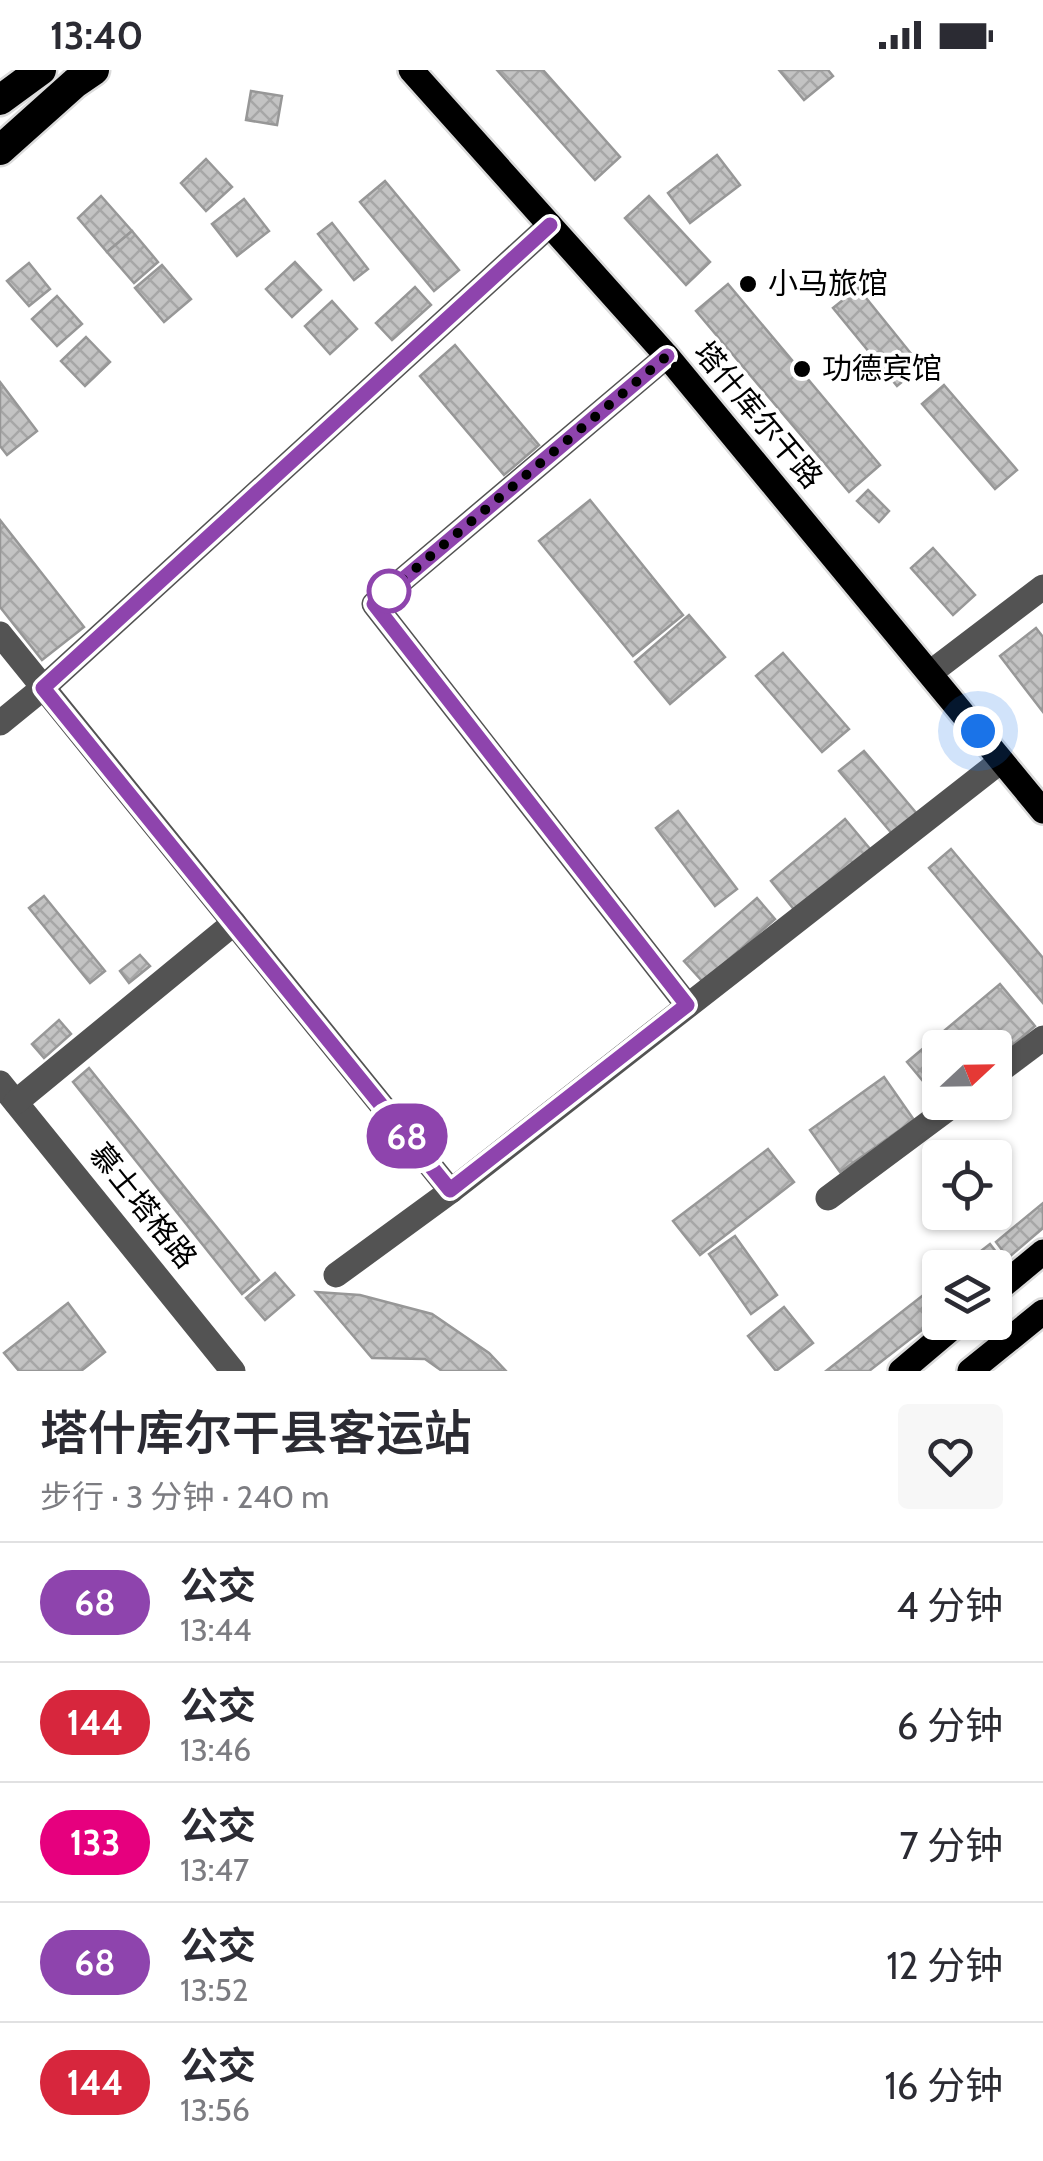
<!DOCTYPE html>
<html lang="zh">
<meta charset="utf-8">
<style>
:root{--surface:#fff;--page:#f7f7f7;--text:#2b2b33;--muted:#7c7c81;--line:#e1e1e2}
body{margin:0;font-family:Cabin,"Noto Sans SC",sans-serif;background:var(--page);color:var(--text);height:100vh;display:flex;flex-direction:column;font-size:38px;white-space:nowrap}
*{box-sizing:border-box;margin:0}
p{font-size:32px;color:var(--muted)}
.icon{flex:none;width:55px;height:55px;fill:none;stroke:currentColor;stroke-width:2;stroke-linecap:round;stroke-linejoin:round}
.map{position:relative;height:1301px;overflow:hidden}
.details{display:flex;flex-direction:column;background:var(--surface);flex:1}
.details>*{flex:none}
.badge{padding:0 20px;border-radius:32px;font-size:35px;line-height:65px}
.needle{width:65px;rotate:68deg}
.tools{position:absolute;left:922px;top:960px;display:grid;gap:20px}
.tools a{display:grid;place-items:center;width:90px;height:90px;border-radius:10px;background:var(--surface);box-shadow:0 2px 8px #0004;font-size:50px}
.you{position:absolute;width:50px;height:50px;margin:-25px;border:8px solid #fff;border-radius:50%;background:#1a73e8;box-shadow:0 0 0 15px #1a73e833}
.map>.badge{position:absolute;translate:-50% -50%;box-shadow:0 0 0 5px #fff}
.round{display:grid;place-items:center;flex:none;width:105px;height:105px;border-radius:10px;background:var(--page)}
.summary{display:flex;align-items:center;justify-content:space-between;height:170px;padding:0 40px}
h1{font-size:48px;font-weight:600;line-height:75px}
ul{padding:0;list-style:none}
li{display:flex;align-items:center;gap:30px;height:120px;padding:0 40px;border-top:2px solid var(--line)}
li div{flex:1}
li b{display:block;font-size:38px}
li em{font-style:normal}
li .badge{min-width:110px;font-weight:700;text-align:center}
.status{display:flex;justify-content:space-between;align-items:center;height:70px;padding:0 50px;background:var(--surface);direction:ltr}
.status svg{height:28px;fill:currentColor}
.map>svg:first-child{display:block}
.building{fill:url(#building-cross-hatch);stroke:#979797;stroke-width:2.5}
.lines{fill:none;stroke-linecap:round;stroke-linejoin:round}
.major-casing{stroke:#dbdbdb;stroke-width:30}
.highway-casing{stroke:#dbdbdb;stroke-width:35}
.minor{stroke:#535353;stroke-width:25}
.major{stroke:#000;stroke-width:25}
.highway{stroke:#000;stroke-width:30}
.line-casing{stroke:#fff;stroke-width:22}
.line{stroke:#8e44ad;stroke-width:15}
.walk{stroke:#000;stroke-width:10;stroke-dasharray:0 18}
.poi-dot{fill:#000;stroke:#fff;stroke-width:4}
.stop-dot{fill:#fff;stroke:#8e44ad;stroke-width:5}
.labels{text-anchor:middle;stroke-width:8;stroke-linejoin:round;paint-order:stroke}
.poi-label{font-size:30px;fill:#000;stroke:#fff;text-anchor:start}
.street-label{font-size:30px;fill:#000;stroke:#fff}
</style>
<div class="status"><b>13:40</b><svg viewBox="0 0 49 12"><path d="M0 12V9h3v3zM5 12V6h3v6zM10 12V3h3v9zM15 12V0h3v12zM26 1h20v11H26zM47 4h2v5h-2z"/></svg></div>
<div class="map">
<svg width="1043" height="1301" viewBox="0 0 1043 1301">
<defs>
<pattern id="building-cross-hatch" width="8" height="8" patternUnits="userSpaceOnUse" patternTransform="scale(2.5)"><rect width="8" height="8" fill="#c3c3c3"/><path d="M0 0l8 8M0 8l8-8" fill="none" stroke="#a6a6a6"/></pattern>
</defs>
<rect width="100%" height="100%" fill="#fff"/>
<g class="building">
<polygon points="497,0 543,0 620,87 595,110"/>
<polygon points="779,0 828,0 833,6 804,30"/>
<polygon points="251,21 282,26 277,55 246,50"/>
<polygon points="717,85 740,115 690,153 668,123"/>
<polygon points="206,89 232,117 206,141 181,113"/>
<polygon points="385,111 459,200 434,221 360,132"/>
<polygon points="101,126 132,161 107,182 78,148"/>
<polygon points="649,126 710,192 686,215 625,148"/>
<polygon points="244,129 269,161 237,186 212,154"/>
<polygon points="332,153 368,199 354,210 318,164"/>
<polygon points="132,161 158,192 134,213 107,182"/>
<polygon points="295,192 321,220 292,247 266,219"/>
<polygon points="29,193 50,219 29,236 7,211"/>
<polygon points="162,195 191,229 164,252 135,218"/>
<polygon points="728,214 880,395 849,422 696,241"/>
<polygon points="415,217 431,235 392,270 376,253"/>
<polygon points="858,218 921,296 897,316 833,238"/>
<polygon points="57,226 82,254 57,276 32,249"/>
<polygon points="332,231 357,259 330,284 305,256"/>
<polygon points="86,267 110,292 85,316 61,291"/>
<polygon points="455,275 539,375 504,405 420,306"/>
<polygon points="0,312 37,361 7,385 0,376"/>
<polygon points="944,315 1017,400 995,419 922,334"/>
<polygon points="868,420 889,441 879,452 857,431"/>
<polygon points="590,430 683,545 633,586 539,471"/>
<polygon points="0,450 84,557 42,590 0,537"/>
<polygon points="933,478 975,525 953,545 911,498"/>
<polygon points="689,545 725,587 670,634 635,592"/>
<polygon points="1036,558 1043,567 1043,642 1000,586"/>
<polygon points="783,583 849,659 822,682 756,606"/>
<polygon points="864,681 918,745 894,766 839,701"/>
<polygon points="678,741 737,819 715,836 656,758"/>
<polygon points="845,749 871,780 796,842 771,811"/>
<polygon points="951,779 1043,888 1043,933 929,798"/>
<polygon points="44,826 105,901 90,913 29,838"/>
<polygon points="757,828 775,849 703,912 684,891"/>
<polygon points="140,885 150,896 129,913 120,901"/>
<polygon points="1000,914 1035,956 995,990 995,978 940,978 942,1034 907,992"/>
<polygon points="59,950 71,964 44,988 32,974"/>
<polygon points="89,998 259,1210 242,1224 73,1012"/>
<polygon points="884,1007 914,1050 840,1102 810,1060"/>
<polygon points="768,1079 794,1112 700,1185 673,1151"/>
<polygon points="1043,1133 1043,1158 1008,1188 996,1172"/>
<polygon points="735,1166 777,1225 751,1244 709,1184"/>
<polygon points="990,1174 1006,1195 995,1203 995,1198 959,1198"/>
<polygon points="275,1203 294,1225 265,1250 246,1228"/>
<polygon points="940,1212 940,1246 869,1301 826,1301"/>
<polygon points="316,1222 360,1225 432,1244 489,1283 506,1301 442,1301 425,1289 372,1288"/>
<polygon points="68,1233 105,1282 81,1301 19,1301 4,1283"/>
<polygon points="784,1237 813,1273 776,1301 748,1266"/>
</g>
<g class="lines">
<defs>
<g id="major">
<polyline points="411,0 667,286 1043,741"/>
<polyline points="995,1222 1043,1182"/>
<polyline points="901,1301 959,1252"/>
<polyline points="970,1301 1043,1242"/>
</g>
<g id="highway">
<polyline points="0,30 41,0"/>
<polyline points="0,80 75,13 94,0"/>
</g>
</defs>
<use href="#major" class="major-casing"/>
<use href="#highway" class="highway-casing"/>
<g class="minor">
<polyline points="667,286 374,534 687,935"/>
<polyline points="0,564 451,1121"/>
<polyline points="930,603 1043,517"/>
<polyline points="0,653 43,618 550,155"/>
<polyline points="995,1004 1043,968"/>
<polyline points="0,1013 233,1301"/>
<polyline points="16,1032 234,853"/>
<polyline points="828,1128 957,1032"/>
<polyline points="336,1205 451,1121 1001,691"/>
</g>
<use href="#major" class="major"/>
<use href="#highway" class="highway"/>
</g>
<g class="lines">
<defs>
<polyline id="line" points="550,155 43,618 450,1120 687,935 374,534 667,286"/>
</defs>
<use href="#line" class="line-casing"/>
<use href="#line" class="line"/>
<polyline class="walk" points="389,521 667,286 978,661"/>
</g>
<g class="poi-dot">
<circle cx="748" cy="214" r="10"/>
<circle cx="802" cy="299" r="10"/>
</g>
<circle class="stop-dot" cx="389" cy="521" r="20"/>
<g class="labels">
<g class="poi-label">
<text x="768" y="224">小马旅馆</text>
<text x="822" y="309">功德宾馆</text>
</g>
<g class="street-label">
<text transform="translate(758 345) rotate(50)" y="10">塔什库尔干路</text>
<text transform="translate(143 1136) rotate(51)" y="10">慕士塔格路</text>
</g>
</g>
</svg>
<div class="tools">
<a><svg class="needle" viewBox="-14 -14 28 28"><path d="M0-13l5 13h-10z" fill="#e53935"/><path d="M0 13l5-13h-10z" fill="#7c7c81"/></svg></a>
<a><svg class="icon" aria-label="locate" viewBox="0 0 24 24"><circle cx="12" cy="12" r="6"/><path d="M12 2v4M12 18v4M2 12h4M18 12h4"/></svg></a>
<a><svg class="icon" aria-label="layers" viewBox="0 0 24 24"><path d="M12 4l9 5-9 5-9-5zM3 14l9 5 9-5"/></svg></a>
</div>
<div class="you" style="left:978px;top:661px"></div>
<b class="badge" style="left:407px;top:1066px;background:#8e44ad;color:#fff">68</b>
</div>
<section class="details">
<div class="summary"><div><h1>塔什库尔干县客运站</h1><p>步行 · 3 分钟 · 240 m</p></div><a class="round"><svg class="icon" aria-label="heart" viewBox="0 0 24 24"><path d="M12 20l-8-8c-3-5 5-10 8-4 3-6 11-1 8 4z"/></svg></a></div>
<ul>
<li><span class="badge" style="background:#8e44ad;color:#fff">68</span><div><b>公交</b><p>13:44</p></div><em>4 分钟</em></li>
<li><span class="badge" style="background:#d7263d;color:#fff">144</span><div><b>公交</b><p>13:46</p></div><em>6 分钟</em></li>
<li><span class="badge" style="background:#e6007e;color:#fff">133</span><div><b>公交</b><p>13:47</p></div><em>7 分钟</em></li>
<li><span class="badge" style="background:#8e44ad;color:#fff">68</span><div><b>公交</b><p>13:52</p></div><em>12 分钟</em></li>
<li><span class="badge" style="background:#d7263d;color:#fff">144</span><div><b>公交</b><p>13:56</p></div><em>16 分钟</em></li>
</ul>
</section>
